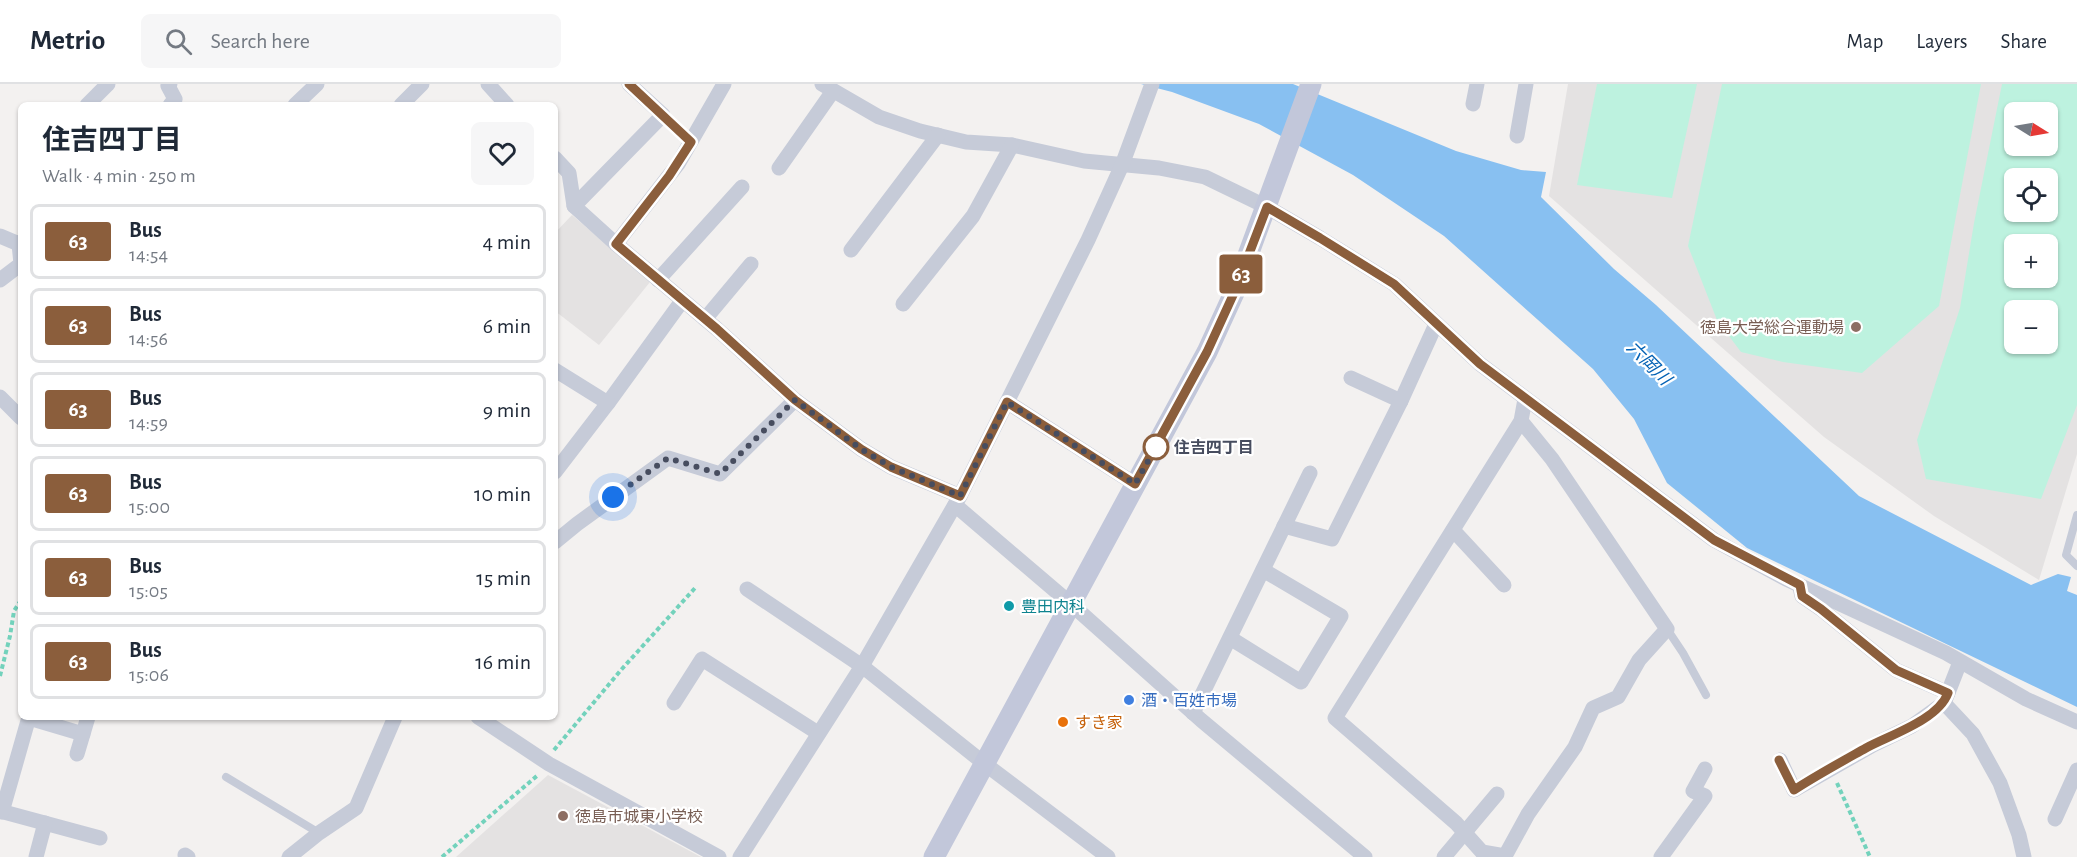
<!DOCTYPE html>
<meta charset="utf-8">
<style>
:root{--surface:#fff;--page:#f6f6f7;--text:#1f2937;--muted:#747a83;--line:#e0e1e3}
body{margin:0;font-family:"Alegreya Sans","Noto Sans JP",sans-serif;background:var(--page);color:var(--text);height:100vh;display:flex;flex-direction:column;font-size:22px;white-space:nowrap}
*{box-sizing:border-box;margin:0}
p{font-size:20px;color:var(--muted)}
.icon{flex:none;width:33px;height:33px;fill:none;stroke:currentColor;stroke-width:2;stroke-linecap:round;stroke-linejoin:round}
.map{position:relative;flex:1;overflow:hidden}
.side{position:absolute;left:18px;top:18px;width:540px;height:618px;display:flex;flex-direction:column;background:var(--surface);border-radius:9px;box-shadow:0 2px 4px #0004}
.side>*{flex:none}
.badge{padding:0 12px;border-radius:4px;font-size:21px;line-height:39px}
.needle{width:39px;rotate:101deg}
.tools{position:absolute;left:2004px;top:18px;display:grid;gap:12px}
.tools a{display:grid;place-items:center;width:54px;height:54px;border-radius:9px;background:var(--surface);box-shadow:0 2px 4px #0004;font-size:30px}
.you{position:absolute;width:30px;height:30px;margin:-15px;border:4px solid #fff;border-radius:50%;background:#1a73e8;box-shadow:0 0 0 9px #1a73e833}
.map>.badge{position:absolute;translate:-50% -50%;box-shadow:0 0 0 3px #fff}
.round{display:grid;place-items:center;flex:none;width:63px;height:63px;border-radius:9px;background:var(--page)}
.overview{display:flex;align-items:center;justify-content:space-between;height:102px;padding:0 24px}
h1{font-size:28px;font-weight:700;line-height:45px}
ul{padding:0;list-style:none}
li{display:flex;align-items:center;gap:18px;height:75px;margin:0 12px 9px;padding:0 12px;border:3px solid var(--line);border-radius:9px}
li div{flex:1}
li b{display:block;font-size:22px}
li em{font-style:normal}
li .badge{min-width:66px;font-weight:700;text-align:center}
header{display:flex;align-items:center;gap:36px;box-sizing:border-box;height:84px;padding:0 30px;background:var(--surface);border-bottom:2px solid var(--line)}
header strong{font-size:28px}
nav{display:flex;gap:33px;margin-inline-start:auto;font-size:21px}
.search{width:420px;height:54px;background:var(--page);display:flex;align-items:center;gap:15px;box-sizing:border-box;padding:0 21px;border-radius:9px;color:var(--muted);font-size:22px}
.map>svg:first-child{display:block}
.education{fill:#e4e2e2;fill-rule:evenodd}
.green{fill:#bdf2df;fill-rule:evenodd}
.water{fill:#88c0f1}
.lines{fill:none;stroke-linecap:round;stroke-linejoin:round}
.path{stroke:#73d2bc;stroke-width:4;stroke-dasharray:4.5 3;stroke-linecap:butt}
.lane{stroke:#c6cbd8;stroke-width:8}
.street{stroke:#c6cbd8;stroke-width:15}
.secondary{stroke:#c2c7da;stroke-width:21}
.line-casing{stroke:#fff;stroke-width:14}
.line{stroke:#8b5e3c;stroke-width:9}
.walk{stroke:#474d5f;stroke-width:6;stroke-dasharray:0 10.8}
.education-dot{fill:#8d6e63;stroke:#fff;stroke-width:2}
.stop-dot{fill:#fff;stroke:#8b5e3c;stroke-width:3}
.culture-dot{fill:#0f9aa8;stroke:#fff;stroke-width:2}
.shop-dot{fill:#3f7fe0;stroke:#fff;stroke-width:2}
.food-dot{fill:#e8710a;stroke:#fff;stroke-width:2}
.labels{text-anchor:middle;stroke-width:4.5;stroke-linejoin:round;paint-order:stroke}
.education-label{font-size:16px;fill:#785e54;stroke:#fff;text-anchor:end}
.stop-label{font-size:16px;font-weight:bold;fill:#474d5f;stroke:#fff;text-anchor:start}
.culture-label{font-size:16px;fill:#0d838f;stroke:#fff;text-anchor:start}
.shop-label{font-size:16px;fill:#366cbe;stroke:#fff;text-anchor:start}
.food-label{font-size:16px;fill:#c56008;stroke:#fff;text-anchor:start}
.water-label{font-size:18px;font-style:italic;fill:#0462b5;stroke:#fff}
</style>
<header>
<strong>Metrio</strong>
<div class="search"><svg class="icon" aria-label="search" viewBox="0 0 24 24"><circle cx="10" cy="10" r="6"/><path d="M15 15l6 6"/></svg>Search here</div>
<nav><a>Map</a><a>Layers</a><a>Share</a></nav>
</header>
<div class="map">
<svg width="2077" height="773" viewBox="0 0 2077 773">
<rect width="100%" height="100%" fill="#f3f1f0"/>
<g class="education">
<path d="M1568,0H2077V370L2039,496L1934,432L1824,353L1549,112ZM2014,28H2048V62H2014ZM2014,94H2048V128H2014ZM2014,160H2048V194H2014ZM2014,226H2048V260H2014Z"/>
<polygon points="572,131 650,198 599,261 555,227 555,149"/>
<polygon points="548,691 701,773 456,773"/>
</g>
<g class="green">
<polygon points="1597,0 1697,0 1672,114 1577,101"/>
<polygon points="1722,0 1981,0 1939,222 1862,289 1783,278 1741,268 1717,236 1688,162"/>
<path d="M2002,0H2077V321L2041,415L1926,395L1917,356L1960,224L1974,139ZM2014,28H2048V62H2014ZM2014,94H2048V128H2014ZM2048,160V194H2014V160ZM2014,226H2048V260H2014Z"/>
</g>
<polygon class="water" points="1141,0 1293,0 1456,67 1521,86 1546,88 1541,113 1614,185 1656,221 1859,412 2031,501 2058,490 2071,493 2067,507 2077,511 2077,623 1747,464 1667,399 1634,335 1593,285 1444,152 1353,91 1259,40 1172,8"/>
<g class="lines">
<g class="path">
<polyline points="0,592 10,552 14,527 21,516"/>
<polyline points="554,666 621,586 695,504"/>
<polyline points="1837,699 1870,773"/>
<polyline points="442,773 538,691"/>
</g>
<g class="lane">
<polyline points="663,31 691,58"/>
<polyline points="2077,431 2066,471 2077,482"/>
<polyline points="1667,545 1683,569 1706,611"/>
<polyline points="226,693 319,749"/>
</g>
<g class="street">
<polyline points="488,0 507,21"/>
<polyline points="822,0 879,33 920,47 966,58 1012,61 1084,77 1159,84 1205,93 1267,123 1320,154 1394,200 1480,280 1714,456 1786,495 1946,569 2026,615 2077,638"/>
<polyline points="1473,20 1477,0"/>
<polyline points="87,21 108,0"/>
<polyline points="170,21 175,15 168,2 170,0"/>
<polyline points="295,21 317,0"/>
<polyline points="401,21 422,0"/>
<polyline points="1517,52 1526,0"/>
<polyline points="555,74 569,89 574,122 616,160 717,245 795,316 861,365 891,383 960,412"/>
<polyline points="779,84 833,7"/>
<polyline points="574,122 663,31 629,0"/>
<polyline points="0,152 19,160 21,158"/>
<polyline points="616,160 678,80 724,0"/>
<polyline points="851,166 938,51"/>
<polyline points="0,196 21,180 19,160"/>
<polyline points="658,196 742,103"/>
<polyline points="903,220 973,132 1012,61"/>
<polyline points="705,235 751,180"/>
<polyline points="555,286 608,319 682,217"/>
<polyline points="1351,294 1401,317"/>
<polyline points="0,313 21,334"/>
<polyline points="1007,318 1135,400"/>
<polyline points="1521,337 1335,634 1456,739 1482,768 1505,772 1528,730 1575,663 1593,624 1618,613 1639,576 1667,545 1552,375 1521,337 1525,315"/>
<polyline points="555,388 608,319"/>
<polyline points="955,421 1071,520 1201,636 1365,773"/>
<polyline points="1284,442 1332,455 1401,317 1436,240"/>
<polyline points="1453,446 1504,501"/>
<polyline points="555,458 577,440 668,374 720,390 795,316"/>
<polyline points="1800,503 1802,512 1821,525 1896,586 1948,609"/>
<polyline points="747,505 862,582 985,680 1108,773"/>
<polyline points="1230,554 1301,598 1341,532 1263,486"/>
<polyline points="674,619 702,575 818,649"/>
<polyline points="1944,619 1973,650 2000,699 2019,751 2024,773"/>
<polyline points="1193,629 1310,389"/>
<polyline points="478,633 549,680 719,773"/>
<polyline points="29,634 83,650"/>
<polyline points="77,670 88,633"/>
<polyline points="1780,676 1794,706 1873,661 1912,642 1944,619 1960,578"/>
<polyline points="0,727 100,754"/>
<polyline points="2,728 29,633"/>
<polyline points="2055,735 2077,686"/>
<polyline points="185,771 188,773"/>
<polyline points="36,773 45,739"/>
<polyline points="289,773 319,749 356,724 395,633"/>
<polyline points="740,773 862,582 960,412 1088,156 1122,81 1152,0"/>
<polyline points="1444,773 1497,710"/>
<polyline points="1661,773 1705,712 1693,707 1705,685"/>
</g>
<polyline class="secondary" points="934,773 1207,268 1234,209 1311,0"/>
</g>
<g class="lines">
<defs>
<path id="line" d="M629,0L691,58L669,92L616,160L717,245L795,316L861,365L891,383L960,412L1007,318L1135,400L1207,268L1234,209L1267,123L1320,154L1394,200L1480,280L1714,456L1800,501L1802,512L1821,525L1896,586L1948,609C1938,636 1890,651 1866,664C1841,678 1817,691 1794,706L1779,676"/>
</defs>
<use href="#line" class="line-casing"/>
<use href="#line" class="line"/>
<polyline class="walk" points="613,413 668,374 720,390 795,316 861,365 891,383 960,412 1007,318 1135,400 1156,363"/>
</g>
<g class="education-dot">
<circle cx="1856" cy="243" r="6"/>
<circle cx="563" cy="732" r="6"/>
</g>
<circle class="stop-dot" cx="1156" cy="363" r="12"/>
<circle class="culture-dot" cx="1009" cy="522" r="6"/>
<circle class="shop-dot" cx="1129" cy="616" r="6"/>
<circle class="food-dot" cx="1063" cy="638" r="6"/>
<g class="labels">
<g class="education-label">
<text x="1844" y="249">徳島大学総合運動場</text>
<text x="575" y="738" text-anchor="start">徳島市城東小学校</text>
</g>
<g class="stop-label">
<text x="1174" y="369">住吉四丁目</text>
</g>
<g class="culture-label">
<text x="1021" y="528">豊田内科</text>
</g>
<g class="shop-label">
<text x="1141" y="622">酒・百姓市場</text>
</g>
<g class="food-label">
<text x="1075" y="644">すき家</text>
</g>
<g class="water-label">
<text transform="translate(1649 279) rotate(45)" y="6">六岡川</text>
</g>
</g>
</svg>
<div class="tools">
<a><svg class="needle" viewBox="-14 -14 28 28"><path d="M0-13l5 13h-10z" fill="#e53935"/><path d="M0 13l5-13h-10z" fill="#747a83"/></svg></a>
<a><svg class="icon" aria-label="locate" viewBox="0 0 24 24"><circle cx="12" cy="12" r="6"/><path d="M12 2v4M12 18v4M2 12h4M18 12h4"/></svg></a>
<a>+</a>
<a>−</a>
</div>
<div class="you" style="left:613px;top:413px"></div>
<b class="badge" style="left:1241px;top:190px;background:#8b5e3c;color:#fff">63</b>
<section class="side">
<div class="overview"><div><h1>住吉四丁目</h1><p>Walk · 4 min · 250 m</p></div><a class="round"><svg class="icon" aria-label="heart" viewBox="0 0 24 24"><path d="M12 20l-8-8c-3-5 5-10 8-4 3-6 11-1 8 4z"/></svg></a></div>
<ul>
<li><span class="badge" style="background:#8b5e3c;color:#fff">63</span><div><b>Bus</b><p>14:54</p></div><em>4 min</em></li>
<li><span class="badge" style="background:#8b5e3c;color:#fff">63</span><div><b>Bus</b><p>14:56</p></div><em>6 min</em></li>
<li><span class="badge" style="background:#8b5e3c;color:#fff">63</span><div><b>Bus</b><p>14:59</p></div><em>9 min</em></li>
<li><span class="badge" style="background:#8b5e3c;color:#fff">63</span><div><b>Bus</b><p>15:00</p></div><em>10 min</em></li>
<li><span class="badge" style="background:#8b5e3c;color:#fff">63</span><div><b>Bus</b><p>15:05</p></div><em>15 min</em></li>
<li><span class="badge" style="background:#8b5e3c;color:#fff">63</span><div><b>Bus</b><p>15:06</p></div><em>16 min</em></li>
</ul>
</section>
</div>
